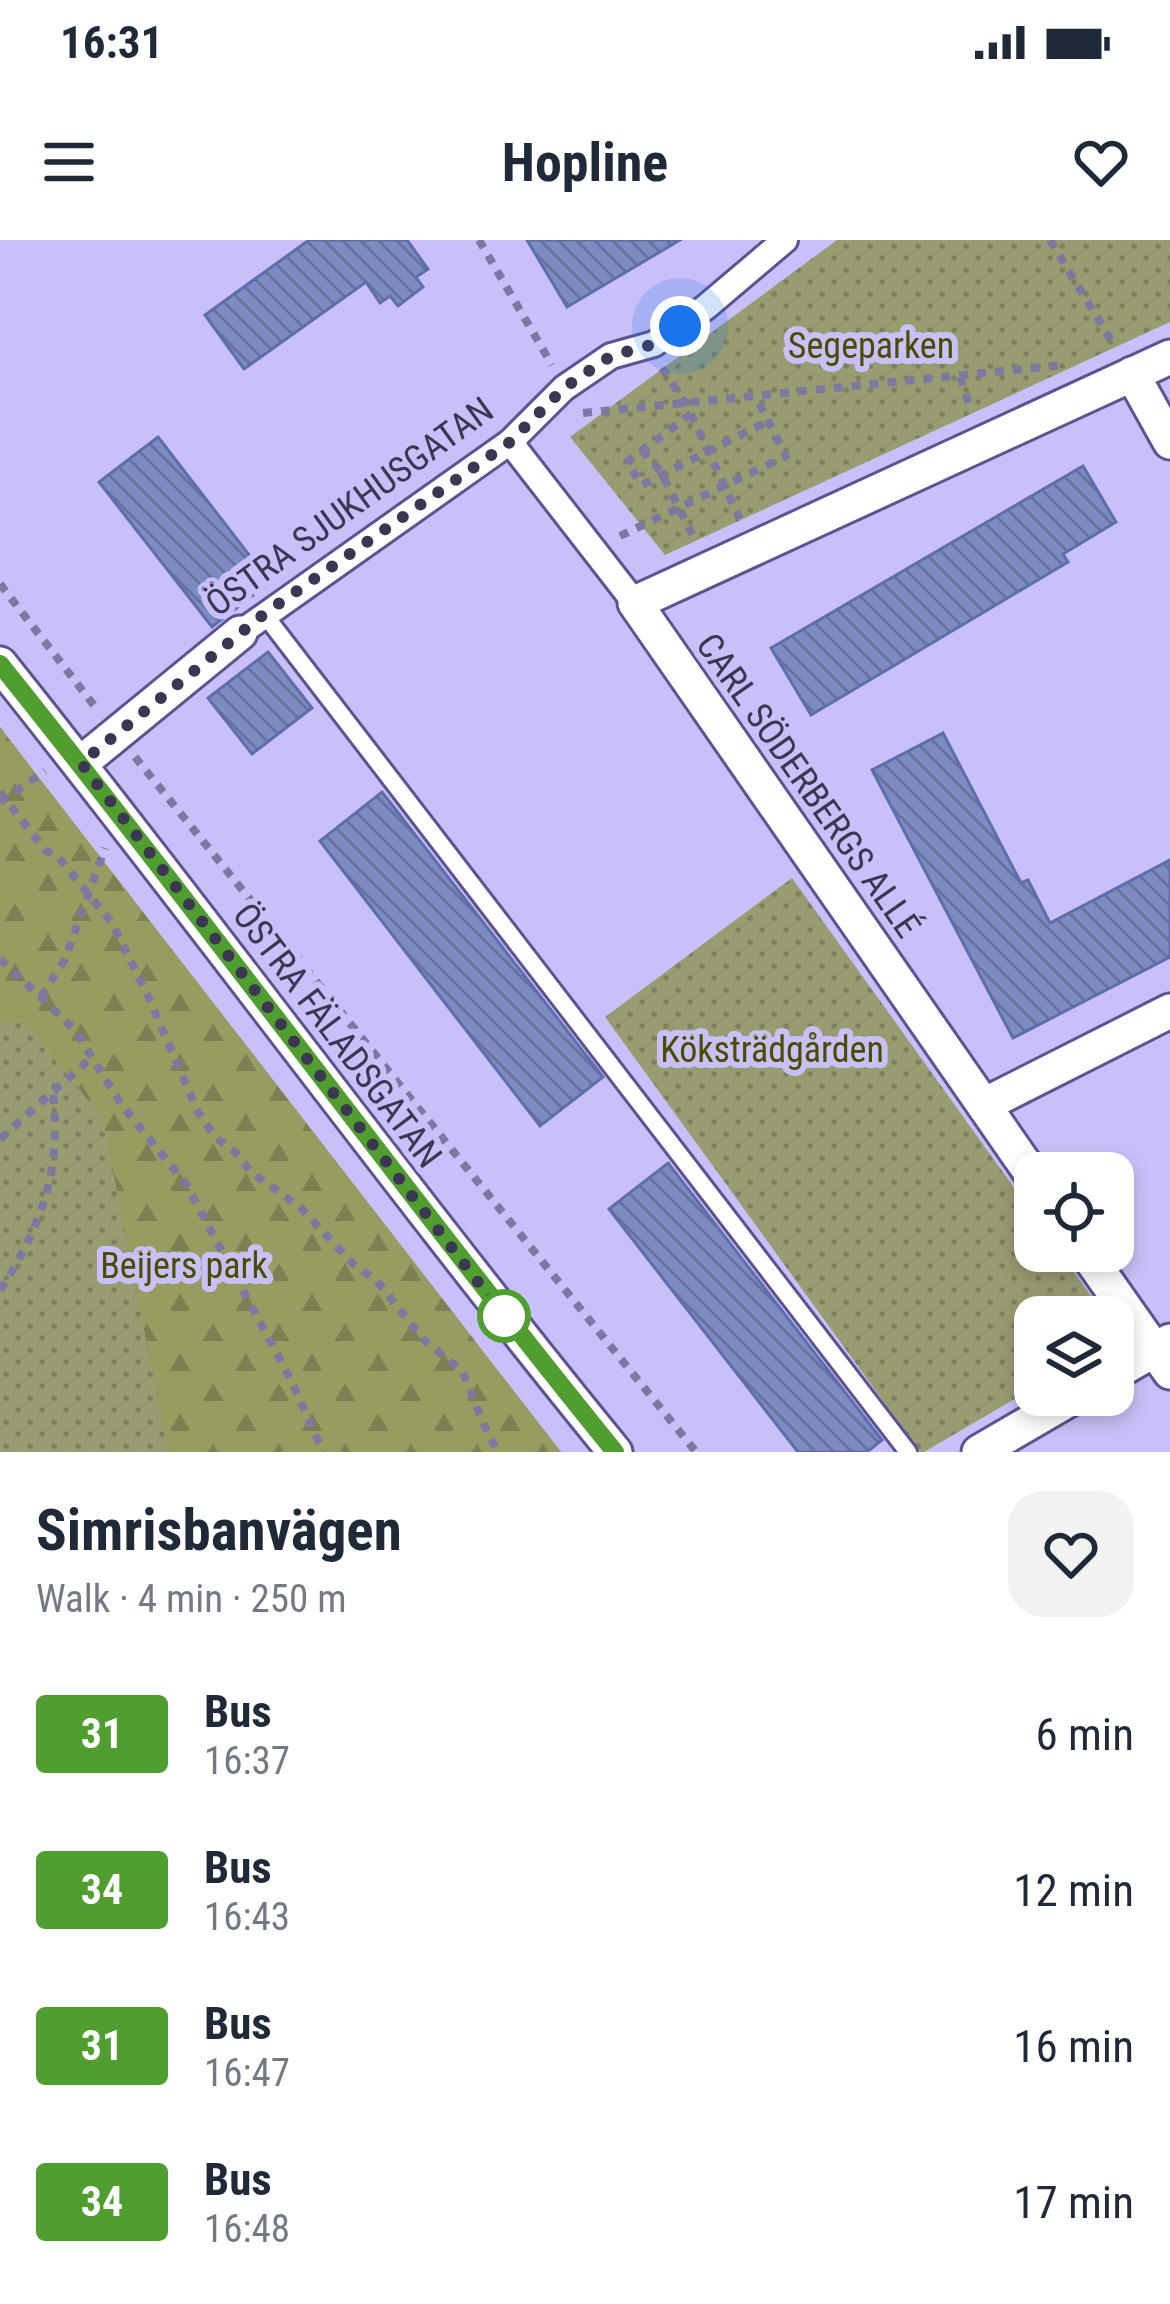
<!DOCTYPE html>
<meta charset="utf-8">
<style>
:root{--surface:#fff;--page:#f2f2f3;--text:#1f2937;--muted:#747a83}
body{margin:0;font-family:"Roboto Condensed",sans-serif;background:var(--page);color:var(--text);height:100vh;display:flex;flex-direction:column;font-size:45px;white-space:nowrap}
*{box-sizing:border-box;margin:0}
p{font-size:39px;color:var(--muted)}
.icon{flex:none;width:66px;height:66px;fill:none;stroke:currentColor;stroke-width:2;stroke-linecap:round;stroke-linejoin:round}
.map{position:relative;height:1212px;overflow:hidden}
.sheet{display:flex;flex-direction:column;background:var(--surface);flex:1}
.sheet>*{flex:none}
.badge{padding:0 24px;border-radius:9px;font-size:42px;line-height:78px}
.controls{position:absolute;left:1014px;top:912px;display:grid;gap:24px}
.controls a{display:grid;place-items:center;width:120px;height:120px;border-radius:24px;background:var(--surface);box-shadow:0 6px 18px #0003;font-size:60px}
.you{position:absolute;width:60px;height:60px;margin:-30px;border:9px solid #fff;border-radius:50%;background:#1a73e8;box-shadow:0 0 0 18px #1a73e833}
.map>.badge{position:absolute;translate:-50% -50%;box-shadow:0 0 0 6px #fff}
.round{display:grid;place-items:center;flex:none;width:126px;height:126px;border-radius:36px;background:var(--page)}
.headline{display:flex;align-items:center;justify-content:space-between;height:204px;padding:0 36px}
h1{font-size:57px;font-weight:700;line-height:90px}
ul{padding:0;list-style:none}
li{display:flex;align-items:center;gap:36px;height:156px;padding:0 36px}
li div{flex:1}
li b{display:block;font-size:45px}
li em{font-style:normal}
li .badge{min-width:132px;font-weight:700;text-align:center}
.status{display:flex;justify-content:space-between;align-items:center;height:84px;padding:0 60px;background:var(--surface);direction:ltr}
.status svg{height:33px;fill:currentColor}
header{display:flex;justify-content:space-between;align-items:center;height:156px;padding:0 36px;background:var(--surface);font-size:54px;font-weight:700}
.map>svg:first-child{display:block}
.green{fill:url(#green-dots)}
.forest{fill:url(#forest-firs)}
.building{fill:url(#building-back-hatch);stroke:#5e6eac;stroke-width:3}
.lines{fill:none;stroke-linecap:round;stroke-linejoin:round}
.service-casing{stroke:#5e5290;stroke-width:22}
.pedestrian-casing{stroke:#5e5290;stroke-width:30}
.minor-casing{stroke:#5e5290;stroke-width:39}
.path{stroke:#7e77a1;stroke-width:8;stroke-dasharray:9 9;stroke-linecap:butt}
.service{stroke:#fff;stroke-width:16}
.pedestrian{stroke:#fff;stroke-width:24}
.minor{stroke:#fff;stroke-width:33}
.line-casing{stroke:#fff;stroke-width:27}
.line{stroke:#509e2f;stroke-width:18}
.walk{stroke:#3b3652;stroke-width:12;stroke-dasharray:0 21.6}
.stop-dot{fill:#fff;stroke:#509e2f;stroke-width:6}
.labels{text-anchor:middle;stroke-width:12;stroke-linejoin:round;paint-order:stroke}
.park-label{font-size:36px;fill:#4a4c00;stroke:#c9c0f9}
.street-label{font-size:36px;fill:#3b3652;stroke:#c9c0f9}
</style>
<div class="status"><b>16:31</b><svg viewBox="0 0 49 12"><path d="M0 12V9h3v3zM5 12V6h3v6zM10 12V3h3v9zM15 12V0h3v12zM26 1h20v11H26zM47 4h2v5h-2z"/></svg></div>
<header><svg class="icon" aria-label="menu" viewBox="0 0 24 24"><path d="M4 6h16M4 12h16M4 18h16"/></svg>Hopline<svg class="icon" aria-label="heart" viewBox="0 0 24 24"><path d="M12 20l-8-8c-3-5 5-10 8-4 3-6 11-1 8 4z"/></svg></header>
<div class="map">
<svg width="1170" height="1212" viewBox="0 0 1170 1212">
<defs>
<pattern id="green-dots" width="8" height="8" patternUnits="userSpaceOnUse" patternTransform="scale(3)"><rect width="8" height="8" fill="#999c71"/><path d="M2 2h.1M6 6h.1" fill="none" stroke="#7e805f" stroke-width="1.8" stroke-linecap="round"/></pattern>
<pattern id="forest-firs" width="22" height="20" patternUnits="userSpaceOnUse" patternTransform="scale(3)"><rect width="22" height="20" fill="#999c61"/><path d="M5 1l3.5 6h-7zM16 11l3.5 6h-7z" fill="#7e8053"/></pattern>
<pattern id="building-back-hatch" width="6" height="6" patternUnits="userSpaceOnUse" patternTransform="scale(3)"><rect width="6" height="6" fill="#7c8cc0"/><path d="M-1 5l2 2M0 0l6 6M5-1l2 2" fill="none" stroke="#67739f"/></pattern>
</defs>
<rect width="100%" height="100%" fill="#c9c0f9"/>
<g class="green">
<polygon points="837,0 1170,0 1170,82 665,315 570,197"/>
<polygon points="0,487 36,534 561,1212 0,1212"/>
<polygon points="792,638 1035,977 1035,1011 1059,1011 1106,1077 1035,1077 1035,1147 924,1212 920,1212 605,777"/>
</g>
<polygon class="forest" points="0,487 36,534 561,1212 168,1212 103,879 22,779 0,782"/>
<g class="building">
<polygon points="309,0 407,0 428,29 416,37 423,47 398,66 390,56 380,63 366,42 244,129 205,75"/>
<polygon points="527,0 680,0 567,67"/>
<polygon points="158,197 270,342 212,387 99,242"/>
<polygon points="1083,226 1116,282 1063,314 1068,322 811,475 771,408"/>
<polygon points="268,412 312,468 252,514 208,458"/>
<polygon points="943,493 1021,643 1028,640 1050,683 1170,620 1170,717 1013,798 872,530"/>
<polygon points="382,552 603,837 540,886 320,601"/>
<polygon points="668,923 882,1200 867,1212 798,1212 609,969"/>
</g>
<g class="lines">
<defs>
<polyline id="service" points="264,374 908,1212"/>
<g id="pedestrian">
<polyline points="510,202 635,363"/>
<polyline points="240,393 510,202 564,148 611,116 654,104 706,67 785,0"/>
</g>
<g id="minor">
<polyline points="1132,134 1170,202"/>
<path d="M0,424C208,684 404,954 615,1212"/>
<polyline points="81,523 240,393"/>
<polyline points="984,865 1170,771"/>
<polyline points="1035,939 635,363 1170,117"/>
<polyline points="1085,1011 1170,1132"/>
<polyline points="1113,1134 1170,1101"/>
<polyline points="979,1212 1077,1155"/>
</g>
</defs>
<use href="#service" class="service-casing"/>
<use href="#pedestrian" class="pedestrian-casing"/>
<use href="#minor" class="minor-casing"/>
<g class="path">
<polyline points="479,0 552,125"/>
<polyline points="1050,0 1115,107"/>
<polyline points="662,128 686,164 740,279"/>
<polyline points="960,137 971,170"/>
<polyline points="583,173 1063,125"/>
<polyline points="691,174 627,222 642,245 768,181"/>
<polyline points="642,210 661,232 695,300"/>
<polyline points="620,296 786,216 756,157"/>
<polyline points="0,344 96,468"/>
<polyline points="135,517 696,1212"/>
<polyline points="0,552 45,610 59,618 112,683 147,754 198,872 215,897 235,912 251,932 300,967 352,1023 377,1041 423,1099 462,1131 489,1197 499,1212"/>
<polyline points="0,562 45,531"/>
<polyline points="0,719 75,790 121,864 186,944 292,1142 323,1212"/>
<polyline points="41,757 65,719 105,608"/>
<polyline points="0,899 92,817"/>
<path d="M0,1050C41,987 62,930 53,854"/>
</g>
<use href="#service" class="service"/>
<use href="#pedestrian" class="pedestrian"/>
<use href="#minor" class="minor"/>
</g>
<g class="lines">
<defs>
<path id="line" d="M0,424C209,684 405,953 615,1212"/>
</defs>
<use href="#line" class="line-casing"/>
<use href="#line" class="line"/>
<polyline class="walk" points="504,1076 81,523 264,374 510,202 564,148 611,116 654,104 680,86"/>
</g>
<circle class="stop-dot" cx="504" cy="1076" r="24"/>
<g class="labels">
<g class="park-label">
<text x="871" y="118">Segeparken</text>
<text x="772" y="822">Köksträdgården</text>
<text x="184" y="1038">Beijers park</text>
</g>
<g class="street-label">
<text transform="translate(349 266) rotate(-36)" y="13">ÖSTRA SJUKHUSGATAN</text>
<text transform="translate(809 545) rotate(55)" y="13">CARL SÖDERBERGS ALLÉ</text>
<text transform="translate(338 795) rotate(53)" y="13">ÖSTRA FÄLADSGATAN</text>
</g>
</g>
</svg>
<div class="controls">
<a><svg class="icon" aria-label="locate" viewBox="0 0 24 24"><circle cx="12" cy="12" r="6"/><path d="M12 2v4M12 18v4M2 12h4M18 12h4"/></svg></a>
<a><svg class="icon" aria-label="layers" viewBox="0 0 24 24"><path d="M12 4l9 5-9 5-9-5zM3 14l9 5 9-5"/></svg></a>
</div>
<div class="you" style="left:680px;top:86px"></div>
</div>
<section class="sheet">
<div class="headline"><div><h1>Simrisbanvägen</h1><p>Walk · 4 min · 250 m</p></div><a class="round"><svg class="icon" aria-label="heart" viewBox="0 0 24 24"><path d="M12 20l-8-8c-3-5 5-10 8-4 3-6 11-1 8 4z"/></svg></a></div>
<ul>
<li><span class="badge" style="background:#509e2f;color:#fff">31</span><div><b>Bus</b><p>16:37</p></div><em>6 min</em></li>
<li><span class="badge" style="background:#509e2f;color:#fff">34</span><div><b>Bus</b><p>16:43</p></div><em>12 min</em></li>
<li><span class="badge" style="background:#509e2f;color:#fff">31</span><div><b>Bus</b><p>16:47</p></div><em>16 min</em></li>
<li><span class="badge" style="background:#509e2f;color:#fff">34</span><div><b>Bus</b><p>16:48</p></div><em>17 min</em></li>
</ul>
</section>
